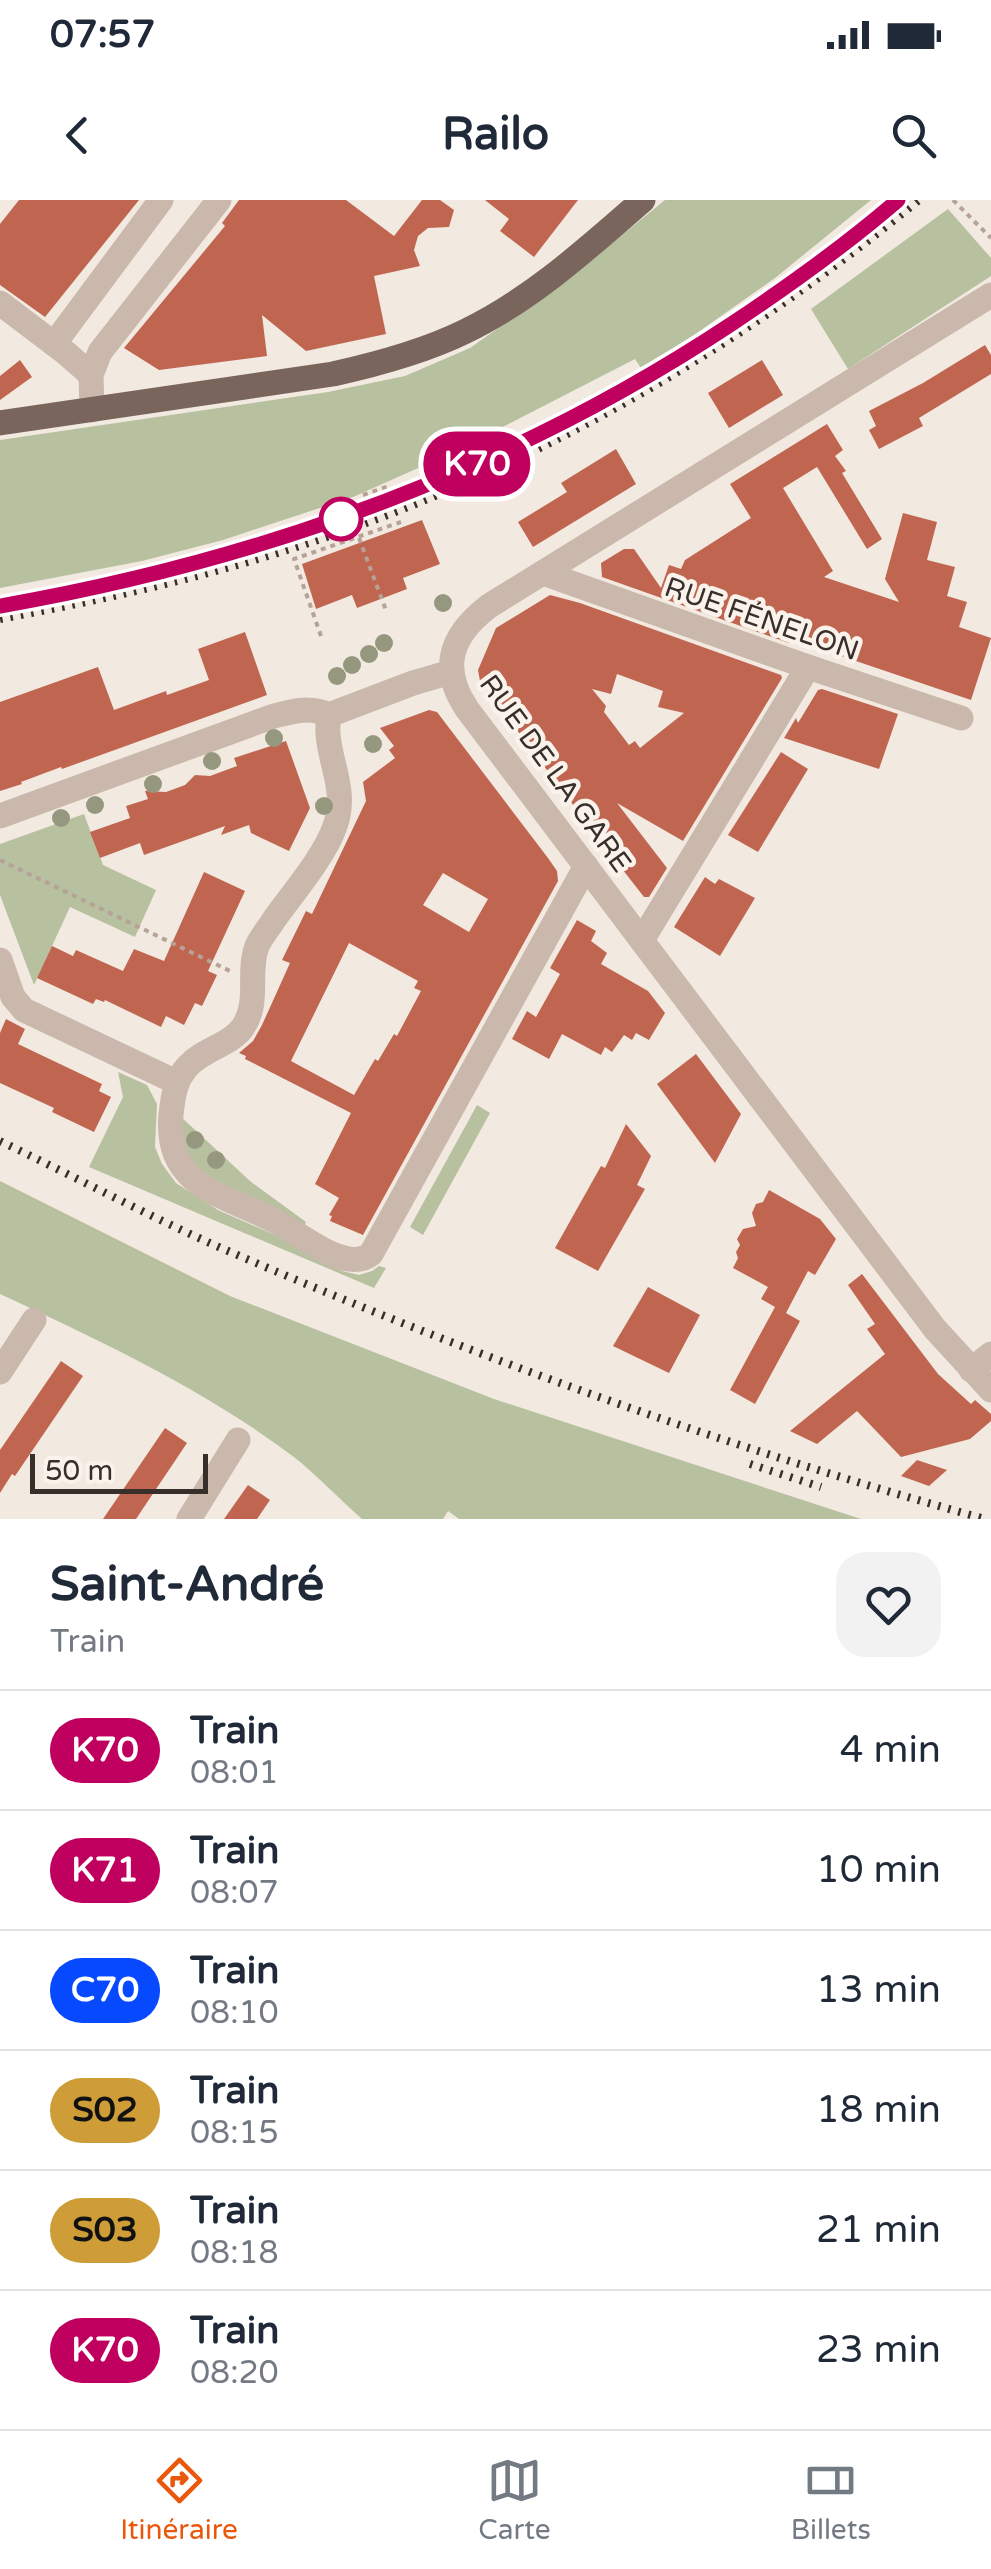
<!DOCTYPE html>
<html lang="fr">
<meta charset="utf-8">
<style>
:root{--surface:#fff;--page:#f2f2f3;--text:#1f2937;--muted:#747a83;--line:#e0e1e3;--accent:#ea580c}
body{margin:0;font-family:"Varela Round",sans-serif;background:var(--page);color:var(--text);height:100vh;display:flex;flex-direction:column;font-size:38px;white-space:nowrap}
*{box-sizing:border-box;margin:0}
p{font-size:32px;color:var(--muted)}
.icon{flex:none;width:55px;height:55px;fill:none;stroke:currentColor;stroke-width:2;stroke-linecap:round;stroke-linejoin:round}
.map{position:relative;height:1319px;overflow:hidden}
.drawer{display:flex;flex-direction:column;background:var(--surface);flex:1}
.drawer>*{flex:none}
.badge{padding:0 20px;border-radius:32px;font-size:35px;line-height:65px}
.scale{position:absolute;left:30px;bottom:25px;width:178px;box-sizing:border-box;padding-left:10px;border:5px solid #382e2a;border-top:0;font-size:28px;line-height:35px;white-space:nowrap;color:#382e2a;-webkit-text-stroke:8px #faf3ec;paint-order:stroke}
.map>.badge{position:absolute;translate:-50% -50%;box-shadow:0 0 0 5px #fff}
.round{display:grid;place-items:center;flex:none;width:105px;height:105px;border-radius:30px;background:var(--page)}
.overview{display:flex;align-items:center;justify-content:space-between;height:170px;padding:0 50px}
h1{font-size:48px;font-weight:800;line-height:75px}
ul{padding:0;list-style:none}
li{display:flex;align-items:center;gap:30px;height:120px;padding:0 50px;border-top:2px solid var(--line)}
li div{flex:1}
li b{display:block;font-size:38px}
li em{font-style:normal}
li .badge{min-width:110px;font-weight:700;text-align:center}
.status{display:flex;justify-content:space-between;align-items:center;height:70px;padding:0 50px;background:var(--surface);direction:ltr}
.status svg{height:28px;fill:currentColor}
header{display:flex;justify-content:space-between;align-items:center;height:130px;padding:0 50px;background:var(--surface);font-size:45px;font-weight:800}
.tab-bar{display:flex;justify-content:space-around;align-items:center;height:140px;border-top:2px solid var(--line);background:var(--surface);font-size:28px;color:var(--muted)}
.tab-bar a{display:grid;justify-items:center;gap:5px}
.tab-bar .selected{color:var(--accent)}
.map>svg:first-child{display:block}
.green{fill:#b7c1a0}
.building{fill:#c06650;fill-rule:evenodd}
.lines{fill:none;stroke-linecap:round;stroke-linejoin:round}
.path{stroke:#b6a296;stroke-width:4;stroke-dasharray:5 5;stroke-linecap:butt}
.minor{stroke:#cab8ac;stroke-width:25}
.major{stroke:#79655c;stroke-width:25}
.rail{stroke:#382e2a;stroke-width:8;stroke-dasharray:2.5 8;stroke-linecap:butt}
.tree{fill:#95987f}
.line-casing{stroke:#fff;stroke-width:22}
.line{stroke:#bf005f;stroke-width:15}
.stop-dot{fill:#fff;stroke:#bf005f;stroke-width:5}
.labels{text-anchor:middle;stroke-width:9;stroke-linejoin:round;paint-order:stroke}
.street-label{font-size:28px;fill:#382e2a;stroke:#faf3ec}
</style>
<div class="status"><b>07:57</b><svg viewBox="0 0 49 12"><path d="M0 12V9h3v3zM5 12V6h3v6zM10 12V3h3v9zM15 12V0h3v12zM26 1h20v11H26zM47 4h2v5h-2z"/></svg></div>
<header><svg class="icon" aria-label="back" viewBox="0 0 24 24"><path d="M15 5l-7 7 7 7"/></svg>Railo<svg class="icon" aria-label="search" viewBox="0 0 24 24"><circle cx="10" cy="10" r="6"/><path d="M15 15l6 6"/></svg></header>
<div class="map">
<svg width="991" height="1319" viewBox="0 0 991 1319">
<rect width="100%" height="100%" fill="#f2e9e0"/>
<g class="green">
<polygon points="665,0 871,0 775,78 643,171 635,159 452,253 353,297 223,340 142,361 0,388 0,240 328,192 405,176 470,148 568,79"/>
<polygon points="948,9 991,58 991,76 848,169 811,109"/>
<polygon points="84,614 103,665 156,690 135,737 70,707 34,785 0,695 0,644"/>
<polygon points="118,872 147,885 157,904 155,947 162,964 176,983 218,1010 275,1035 342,1071 359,1075 372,1071 379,1066 386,1068 374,1088 89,967 123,897"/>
<polygon points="477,905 490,913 423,1035 410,1027"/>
<polygon points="179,915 250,981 306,1022 304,1027 227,989 183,956"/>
<path d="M0,981L230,1096L494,1199L861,1319H459L448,1311L443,1319H362C339,1299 318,1276 294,1257C205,1190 101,1141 0,1094Z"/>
</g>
<g class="building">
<polygon points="19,0 139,0 45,117 0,85 0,24"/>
<polygon points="239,0 346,0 394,36 422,0 440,0 454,10 449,27 428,28 418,36 414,50 420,66 374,76 386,134 306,151 262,115 267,156 159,170 124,148 225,26 222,23"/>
<polygon points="485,0 578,0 534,57 500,31 509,19"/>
<polygon points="985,145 991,155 991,174 919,218 923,226 879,249 869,230 876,226 869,211 923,183"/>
<polygon points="20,160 32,177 0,200 0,176"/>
<polygon points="762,160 783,195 729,228 708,193"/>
<polygon points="827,224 843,250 835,256 846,271 842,273 882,339 867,349 817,267 783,288 833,371 824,377 899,402 885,379 903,313 937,322 927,360 955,367 947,396 967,402 959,427 991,438 971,500 791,439 789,443 602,377 601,363 624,349 634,349 661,388 669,365 681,369 685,360 751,318 730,284"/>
<polygon points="616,249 636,284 533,347 518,322 567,292 561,283"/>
<polygon points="422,320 440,364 403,378 407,389 357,408 352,395 316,409 302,364"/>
<path d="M550,395L580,403L781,475L782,478L683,641L617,603L667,668L649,697H644L612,656L620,642L589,626L480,481L478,470L496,428ZM617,474L663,491L658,507L684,513L640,548L635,541L629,545L604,512L606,506L592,489L611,494Z"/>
<polygon points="245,432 267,495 62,569 61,567 21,582 22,584 0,591 0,502 98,467 114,510 166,491 167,495 209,480 198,449"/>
<polygon points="822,489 898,514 879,569 784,538 796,518 798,523 818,490"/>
<path d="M429,510L437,512L548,658L557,671L558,681L363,1035L330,1021L332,1016L329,1015L339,998L315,984L351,913L245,859L246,856L239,853L253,841L262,825L290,763L282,760L306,711L312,714L366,601L363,582L395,558L389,550L394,546L380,528ZM443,673L488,699L469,732L423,705ZM349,743L418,781L414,788L421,791L397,836L394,834L378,861L375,859L354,895L291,861Z"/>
<polygon points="286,541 310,608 289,651 251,633 249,625 221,635 225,626 144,655 140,643 100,658 90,632 130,618 126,606 148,599 145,591 166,592 185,585 195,575 210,576 237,566 234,558"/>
<polygon points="781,552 808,569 758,652 728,635"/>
<polygon points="204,672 245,691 208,771 217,775 202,806 195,803 184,825 166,816 161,827 105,800 104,802 96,799 93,804 37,778 52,746 73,756 76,750 123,771 134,749 164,761"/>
<polygon points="705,677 715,684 719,679 755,698 720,756 674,727"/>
<polygon points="577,720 596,731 591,741 607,753 601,764 648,791 665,813 649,840 636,833 632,840 624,835 612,852 605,847 601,855 562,834 549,859 512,839 527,811 536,817 560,774 550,768"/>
<polygon points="6,819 25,829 18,844 102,884 99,891 111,897 94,932 52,912 54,908 0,883 0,833"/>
<polygon points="696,854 741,914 715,963 657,884"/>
<polygon points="626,924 651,956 637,985 645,989 598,1071 555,1048 601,966 605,968"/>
<polygon points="769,990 820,1019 836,1039 815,1075 808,1071 786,1113 800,1121 755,1204 730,1190 775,1107 761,1099 768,1087 733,1068 738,1058 736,1052 740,1045 737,1039 743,1029 756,1026 752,1013 756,1004 763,1002"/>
<polygon points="862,1074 938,1174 971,1204 975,1200 991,1214 991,1221 970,1239 901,1257 857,1211 817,1244 790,1231 885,1154 867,1129 875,1124 848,1085"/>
<polygon points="648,1087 700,1115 669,1173 613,1146"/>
<polygon points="61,1161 83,1176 15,1276 12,1274 0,1293 0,1250"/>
<polygon points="165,1228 187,1243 144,1307 136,1319 103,1319"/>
<polygon points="917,1260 947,1270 929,1286 901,1276"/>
<polygon points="248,1285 270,1300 257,1319 224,1319"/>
</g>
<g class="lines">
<g class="path">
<polyline points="953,0 991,38"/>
<polyline points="363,295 389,286"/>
<polyline points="359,338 387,413"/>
<polyline points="321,436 294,359 401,322"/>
<polyline points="0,660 230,771"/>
</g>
<g class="minor">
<path d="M991,95L489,406C451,435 439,467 467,509L935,1129L991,1190"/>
<polyline points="0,103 66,153 91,175"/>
<polyline points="54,144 161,0"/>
<polyline points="92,210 91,175 100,152 219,0"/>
<polyline points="543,373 808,467 961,518"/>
<path d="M329,515C322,555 350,585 335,626C325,656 292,694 273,721C268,729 261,737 257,746C247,772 260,803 243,827C231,845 203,849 188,866C175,880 173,896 171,915C164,987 225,995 277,1022C301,1034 346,1074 371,1054L586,666"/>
<path d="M0,616L274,516C293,511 310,506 329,515L413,483L451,472"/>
<polyline points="642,740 808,467"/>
<polyline points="0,760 13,797 24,810 176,882"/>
<polyline points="971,1170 991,1154"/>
<polyline points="0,1172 34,1120"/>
<polyline points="189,1319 238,1240"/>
</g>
<path class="major" d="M0,223L333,174C378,164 423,152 464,132C531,100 588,48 643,0"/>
<g class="rail">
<path d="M0,419C97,401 193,380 287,350C520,277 731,155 919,0"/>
<path d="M0,941C71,975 141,1012 212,1044C463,1153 721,1246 985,1319"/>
<polyline points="750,1264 821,1287"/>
</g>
</g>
<g class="tree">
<circle cx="443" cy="403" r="9"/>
<circle cx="384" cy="443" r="9"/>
<circle cx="369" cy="454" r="9"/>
<circle cx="352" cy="465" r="9"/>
<circle cx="337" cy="476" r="9"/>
<circle cx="274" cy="538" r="9"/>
<circle cx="373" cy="544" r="9"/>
<circle cx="212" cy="561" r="9"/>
<circle cx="153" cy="584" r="9"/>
<circle cx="95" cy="605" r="9"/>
<circle cx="324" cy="606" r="9"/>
<circle cx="61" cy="618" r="9"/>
<circle cx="195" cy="940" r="9"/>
<circle cx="216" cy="960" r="9"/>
</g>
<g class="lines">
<defs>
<path id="line" d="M0,406C263,360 510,271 733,123C790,85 846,45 898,0"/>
</defs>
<use href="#line" class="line-casing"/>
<use href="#line" class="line"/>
</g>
<circle class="stop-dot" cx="341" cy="319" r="20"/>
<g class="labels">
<g class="street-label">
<text transform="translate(762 418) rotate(19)" y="10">RUE FÉNELON</text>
<text transform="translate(556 573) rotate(54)" y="10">RUE DE LA GARE</text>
</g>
</g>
</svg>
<div class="scale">50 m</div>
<b class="badge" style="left:477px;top:264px;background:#bf005f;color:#fff">K70</b>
</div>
<section class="drawer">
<div class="overview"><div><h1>Saint-André</h1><p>Train</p></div><a class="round"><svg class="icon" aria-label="heart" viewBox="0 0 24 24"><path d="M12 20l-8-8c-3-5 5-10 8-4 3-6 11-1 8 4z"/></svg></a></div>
<ul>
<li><span class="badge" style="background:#bf005f;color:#fff">K70</span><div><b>Train</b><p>08:01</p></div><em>4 min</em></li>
<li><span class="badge" style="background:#bf005f;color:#fff">K71</span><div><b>Train</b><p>08:07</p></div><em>10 min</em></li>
<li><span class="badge" style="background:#0749ff;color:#fff">C70</span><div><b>Train</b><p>08:10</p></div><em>13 min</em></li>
<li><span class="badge" style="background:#cf9d38;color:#111">S02</span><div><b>Train</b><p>08:15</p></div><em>18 min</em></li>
<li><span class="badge" style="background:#cf9d38;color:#111">S03</span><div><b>Train</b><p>08:18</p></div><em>21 min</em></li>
<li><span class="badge" style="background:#bf005f;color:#fff">K70</span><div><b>Train</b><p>08:20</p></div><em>23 min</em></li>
</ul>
</section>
<nav class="tab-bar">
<a class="selected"><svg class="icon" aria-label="directions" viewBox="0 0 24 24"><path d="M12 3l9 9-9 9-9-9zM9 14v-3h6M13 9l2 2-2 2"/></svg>Itinéraire</a>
<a><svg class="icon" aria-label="map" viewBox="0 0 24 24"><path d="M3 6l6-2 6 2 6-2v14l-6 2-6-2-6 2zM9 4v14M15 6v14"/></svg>Carte</a>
<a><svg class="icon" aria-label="tickets" viewBox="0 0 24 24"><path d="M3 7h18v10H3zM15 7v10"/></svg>Billets</a>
</nav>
